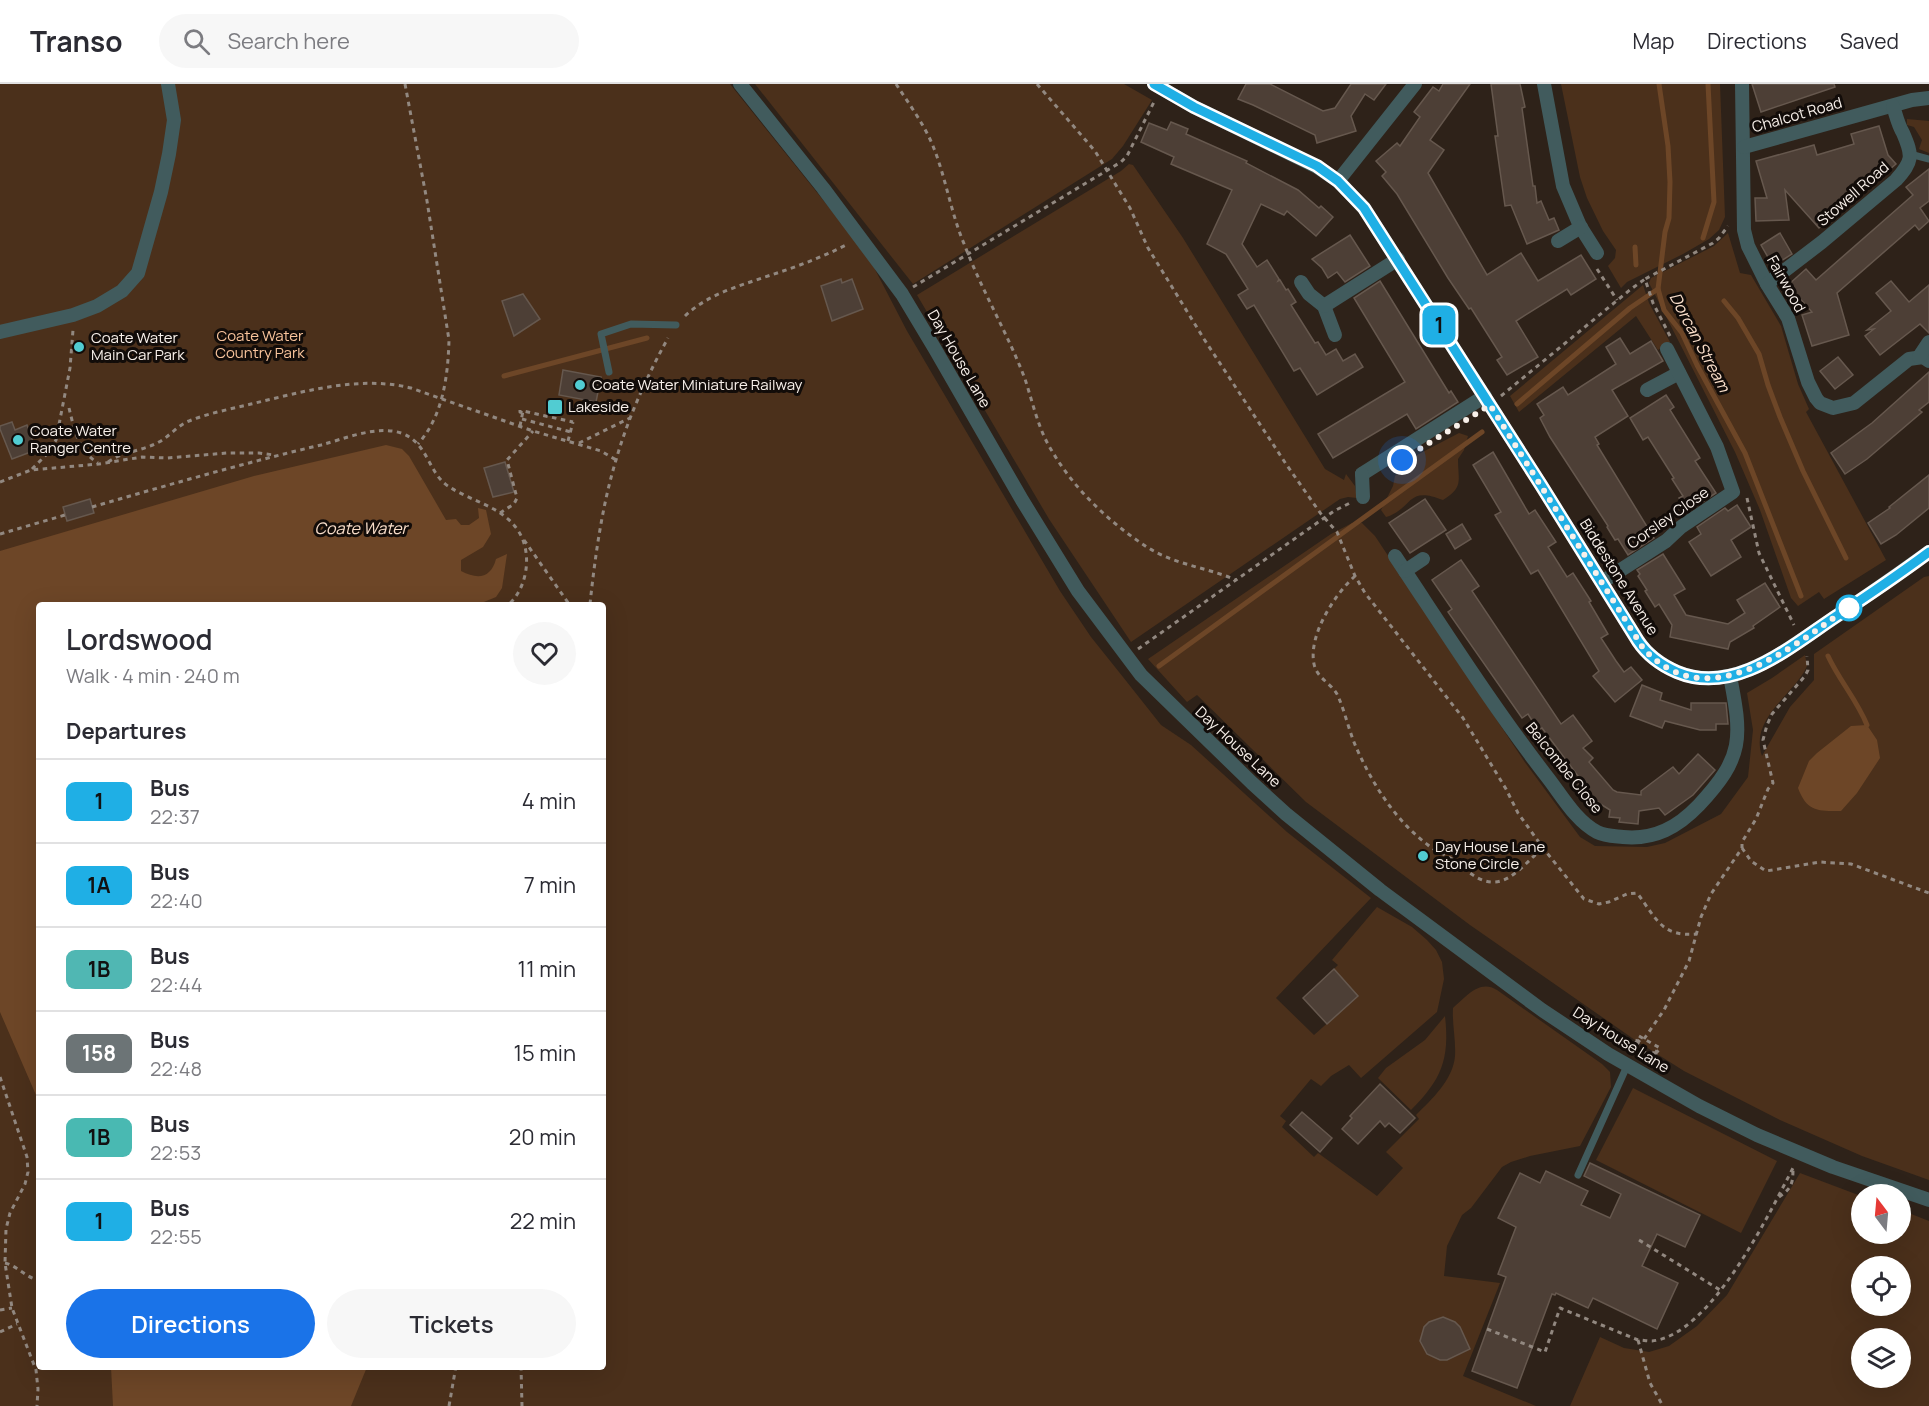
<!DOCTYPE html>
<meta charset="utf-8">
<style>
:root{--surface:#fff;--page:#f7f7f7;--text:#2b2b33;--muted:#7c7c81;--line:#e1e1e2;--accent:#1a73e8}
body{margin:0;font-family:Manrope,sans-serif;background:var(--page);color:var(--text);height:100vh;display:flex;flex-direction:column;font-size:22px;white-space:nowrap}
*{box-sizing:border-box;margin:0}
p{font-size:20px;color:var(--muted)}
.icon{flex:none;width:33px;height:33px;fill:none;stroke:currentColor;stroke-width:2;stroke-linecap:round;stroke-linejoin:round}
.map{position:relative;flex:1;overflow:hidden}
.sheet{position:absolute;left:36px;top:518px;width:570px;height:768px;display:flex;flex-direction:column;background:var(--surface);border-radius:6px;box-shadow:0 6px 24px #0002}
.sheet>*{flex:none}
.badge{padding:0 12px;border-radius:9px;font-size:21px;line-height:39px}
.needle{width:39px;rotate:344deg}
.controls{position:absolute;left:1851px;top:1100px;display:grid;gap:12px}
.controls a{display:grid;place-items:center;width:60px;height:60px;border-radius:50%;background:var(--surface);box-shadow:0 6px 24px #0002;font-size:30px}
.you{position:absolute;width:30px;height:30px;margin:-15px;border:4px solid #fff;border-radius:50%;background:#1a73e8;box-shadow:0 0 0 9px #1a73e833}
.map>.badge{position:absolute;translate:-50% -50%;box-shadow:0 0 0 3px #fff}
h2{padding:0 30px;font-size:22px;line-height:54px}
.round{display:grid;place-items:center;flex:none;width:63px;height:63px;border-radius:32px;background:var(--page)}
.headline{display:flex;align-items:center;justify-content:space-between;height:102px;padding:0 30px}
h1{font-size:28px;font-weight:600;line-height:45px}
.button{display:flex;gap:12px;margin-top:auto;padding:12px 30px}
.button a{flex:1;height:69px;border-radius:36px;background:var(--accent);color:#fff;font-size:24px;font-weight:600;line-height:69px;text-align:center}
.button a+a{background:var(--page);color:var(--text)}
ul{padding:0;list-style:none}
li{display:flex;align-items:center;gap:18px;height:84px;padding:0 30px;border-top:2px solid var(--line)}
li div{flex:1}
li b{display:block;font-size:22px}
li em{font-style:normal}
li .badge{min-width:66px;font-weight:700;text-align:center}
header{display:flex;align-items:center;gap:36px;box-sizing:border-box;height:84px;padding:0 30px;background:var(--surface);border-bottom:2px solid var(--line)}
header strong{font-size:28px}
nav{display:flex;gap:33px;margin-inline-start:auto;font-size:21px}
.search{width:420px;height:54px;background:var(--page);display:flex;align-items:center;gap:15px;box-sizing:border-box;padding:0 21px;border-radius:33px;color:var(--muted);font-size:22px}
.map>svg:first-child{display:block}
.green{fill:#4b301b;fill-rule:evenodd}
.water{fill:#6d4627}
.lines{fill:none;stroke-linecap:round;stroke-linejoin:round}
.stream{stroke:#6d4627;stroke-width:5}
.building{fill:#4d3f36;stroke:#66584e;stroke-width:1.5}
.path{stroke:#928880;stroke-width:3;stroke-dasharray:4.5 4.5;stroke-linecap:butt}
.service{stroke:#415b5d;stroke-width:7}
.minor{stroke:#415b5d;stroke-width:14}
.line-casing{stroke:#fff;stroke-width:14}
.line{stroke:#1fafe5;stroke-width:9}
.walk{stroke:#f8f0ea;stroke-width:6;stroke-dasharray:0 10.8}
.poi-dot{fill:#51ccd2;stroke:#120c09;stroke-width:2}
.stop-dot{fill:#fff;stroke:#1fafe5;stroke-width:3}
.labels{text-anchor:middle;stroke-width:6;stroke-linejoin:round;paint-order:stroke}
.street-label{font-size:15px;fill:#f8f0ea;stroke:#120c09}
.park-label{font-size:15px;fill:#f9c49c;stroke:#120c09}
.poi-label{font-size:15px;fill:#f8f0ea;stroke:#120c09;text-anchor:start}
.water-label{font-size:16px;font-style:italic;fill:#f9deca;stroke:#120c09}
</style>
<header>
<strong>Transo</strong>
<div class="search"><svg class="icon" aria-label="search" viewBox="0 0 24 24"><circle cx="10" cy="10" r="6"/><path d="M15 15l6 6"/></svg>Search here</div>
<nav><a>Map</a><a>Directions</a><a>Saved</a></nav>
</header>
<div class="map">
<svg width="1929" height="1322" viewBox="0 0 1929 1322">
<rect width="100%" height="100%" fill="#2e2219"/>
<g class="green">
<path d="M0,0H730L868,172L907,247L1060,507L1091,553L1123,593L1161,641L1191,661L1287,748L1371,814L1276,914L1314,951L1358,912L1334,885L1338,881L1332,876L1377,823L1412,843L1427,856L1436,866L1442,878L1444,895L1437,928L1361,994L1349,981L1331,992L1321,1002L1311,995L1280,1032L1286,1037L1282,1043L1314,1073L1318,1069L1377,1112L1403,1084L1386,1068L1419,1035L1416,1031C1432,1015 1453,996 1455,972C1456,956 1452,940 1453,924C1466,913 1479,895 1497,906L1602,980L1610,988L1611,1003L1580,1062L1530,1072L1511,1078L1502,1083L1471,1124L1462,1131L1447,1162L1444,1192L1500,1199L1463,1292L1536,1322H0ZM39,520H603V1282H39Z"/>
<polygon points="755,0 1124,0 1152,16 1123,62 1112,75 913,200"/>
<polygon points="1561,0 1720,0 1725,133 1719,146 1709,155 1683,170 1627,198 1621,204 1608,182 1615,174 1616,166 1603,147 1587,114 1580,93"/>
<polygon points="1907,35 1929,37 1929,69 1919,65 1922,56 1914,43 1907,41"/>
<polygon points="1129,80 1133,81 1183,154 1325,385 1344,396 1346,390 1355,402 1357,414 1348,413 1340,415 1131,558 1049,435 917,211 1121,87"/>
<polygon points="1728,149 1740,189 1751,191 1781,242 1798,300 1809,325 1806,328 1886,476 1824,515 1819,508 1798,522 1791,514 1760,426 1735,368 1649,199 1651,194 1714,162"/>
<polygon points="1643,201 1649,219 1670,258 1658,266 1636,232 1519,328 1510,312"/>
<path d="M1459,349L1468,352L1464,366L1458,375C1458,397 1464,403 1443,416C1406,401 1413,425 1386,433L1381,426L1393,402L1395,392L1405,382L1417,371Z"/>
<path d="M1352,439H1362L1375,452L1524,677L1580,753L1595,762L1647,763L1665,759L1721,730L1748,693L1753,646L1747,609L1772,594L1805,571L1807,582L1804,588C1788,614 1750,637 1762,672L1790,623L1814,596V570L1924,493L1929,492V1096L1862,1072L1780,1036L1684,987L1635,956L1470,841L1306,718L1197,611L1187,618L1148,575L1331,450Z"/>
<path d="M1445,932C1450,976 1441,996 1411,1026L1378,994L1386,984L1425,956Z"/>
<polygon points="1633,1004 1777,1077 1741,1149 1596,1076"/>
<path d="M1800,1089L1861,1112L1862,1149H1900L1901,1126L1929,1137V1322H1570L1600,1253L1624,1264L1649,1268L1669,1262L1697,1242L1727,1211ZM1862,1182H1900V1221H1862ZM1862,1254H1900V1293H1862Z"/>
</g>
<g class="water">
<path d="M386,361L402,365L409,372L446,436L456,435L461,441H469L479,434L478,424L486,426L491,450L483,463L461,476V487C478,496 491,494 496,475L507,470L502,504L496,513L479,520H39V1013L36,1011L0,928V467L254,392Z"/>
<path d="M1867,641L1877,656L1880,674L1857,709L1841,727C1818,727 1807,728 1798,704L1809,677L1817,669L1851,642Z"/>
<polygon points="111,1283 111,1282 367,1283 351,1322 113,1322"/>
</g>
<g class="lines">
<g class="stream">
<polyline points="1659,0 1668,62 1670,98 1669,134 1665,148 1658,205 1664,226 1682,249 1697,281 1745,369 1801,512"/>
<polyline points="1703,154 1714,118 1708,0"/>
<polyline points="1635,163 1636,181"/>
<polyline points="1724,217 1738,234 1759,270 1768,301 1780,333 1803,387 1846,474"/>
<polyline points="504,292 647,254"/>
<polyline points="1517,320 1630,224 1658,205"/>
<path d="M1828,572C1839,596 1857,616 1867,641"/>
<polyline points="1159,582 1482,348"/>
</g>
</g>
<g class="building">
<polygon points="1246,0 1270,0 1323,27 1335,24 1351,0 1386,0 1374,16 1365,10 1351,32 1356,47 1317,59 1315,51 1253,21 1238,15"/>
<polygon points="1443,0 1470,0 1430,56 1444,66 1428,89 1487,191 1521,169 1538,197 1581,171 1596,195 1571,211 1567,205 1516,237 1538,273 1507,291 1497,276 1502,273 1471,224 1469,225 1448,194 1397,110 1382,92 1386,88 1376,77 1397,59 1400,62 1420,33 1414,28 1433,3 1439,7"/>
<polygon points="1491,0 1520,0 1525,23 1522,24 1533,102 1535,102 1537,119 1541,117 1549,136 1554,134 1559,146 1527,160 1511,121 1505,122 1495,52 1498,52"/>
<polygon points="1752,0 1834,0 1835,3 1761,28"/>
<polygon points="1171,38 1188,45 1186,50 1247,77 1246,79 1298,106 1319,124 1321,122 1333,133 1316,152 1287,127 1284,131 1261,120 1242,160 1257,183 1267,176 1279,195 1278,197 1280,196 1286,206 1288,205 1296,218 1291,221 1315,259 1318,258 1326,271 1336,265 1343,277 1355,270 1363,283 1317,311 1300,284 1294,287 1254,221 1247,225 1238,211 1248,205 1226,170 1207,160 1232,106 1171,80 1174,73 1141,58 1149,39 1167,46"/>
<polygon points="1879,42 1888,71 1896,80 1881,93 1875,87 1846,111 1850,117 1819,144 1785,106 1789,136 1756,137 1755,114 1767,114 1756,77 1814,61 1817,71 1854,60 1851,50"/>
<polygon points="1929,85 1929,117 1920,124 1929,137 1919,146 1915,141 1837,209 1849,251 1812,262 1802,231 1812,228 1788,201 1806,185 1816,196 1913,111 1906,103"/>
<polygon points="1780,149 1792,170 1773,182 1761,161"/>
<polygon points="1350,151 1370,182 1345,198 1337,188 1328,194 1322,184 1312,175"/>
<polygon points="841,195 842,199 852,195 863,225 832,237 821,202"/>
<polygon points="1380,197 1449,309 1451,307 1458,318 1416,345 1407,330 1333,374 1318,350 1405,298 1354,214"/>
<polygon points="1891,197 1909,218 1929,201 1929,249 1920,240 1880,271 1865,252 1874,245 1867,246 1891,227 1876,209"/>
<polygon points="523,210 540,235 514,252 502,217"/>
<polygon points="1620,254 1630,270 1651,257 1663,277 1612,306 1628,332 1595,353 1599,360 1597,361 1654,454 1628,471 1618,455 1615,456 1607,443 1608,442 1550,353 1540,334 1544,331 1537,320 1563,303 1568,311 1616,280 1606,263"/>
<polygon points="1838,273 1853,291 1835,305 1820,287"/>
<polygon points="563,286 601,293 596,318 559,311"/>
<polygon points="1929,288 1929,318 1919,326 1922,328 1867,375 1845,390 1831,369 1872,339"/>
<polygon points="1666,311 1674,323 1670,326 1700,374 1695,377 1716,409 1687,428 1679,414 1683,412 1672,395 1674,394 1648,353 1643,356 1630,334"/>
<polygon points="12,338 15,346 27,341 36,366 12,375 0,345 0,342"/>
<polygon points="1493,368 1529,430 1535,426 1556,458 1548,463 1567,493 1573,489 1591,517 1589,518 1608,550 1601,554 1616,577 1624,588 1631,583 1642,596 1615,618 1593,592 1599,587 1538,486 1531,490 1495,431 1501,428 1473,381"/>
<polygon points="505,378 514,408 493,413 484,384"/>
<polygon points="1929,391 1929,424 1896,451 1881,460 1868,439 1890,424 1889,423"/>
<polygon points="90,415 94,429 67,437 63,423"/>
<polygon points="1425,415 1446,446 1410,469 1389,439"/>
<polygon points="1737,421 1751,443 1731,456 1741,473 1711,492 1689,458 1701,450 1697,443 1725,424 1728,427"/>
<polygon points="1462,440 1471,455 1455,465 1446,450"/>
<polygon points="1663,470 1685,505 1674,511 1686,531 1728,540 1745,529 1737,516 1765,499 1780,523 1753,542 1754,544 1730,558 1728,565 1670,553 1672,541 1659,520 1655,523 1645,507 1647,506 1638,492 1640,490 1637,486"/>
<polygon points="1461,476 1479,502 1472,507 1561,640 1573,631 1592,657 1583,664 1593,674 1589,678 1613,706 1617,708 1641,711 1641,707 1673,683 1679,690 1698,670 1715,686 1693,711 1665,731 1659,724 1639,727 1638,740 1619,738 1620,734 1609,733 1610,726 1578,706 1580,705 1573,697 1578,692 1542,644 1538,646 1528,630 1522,634 1448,528 1452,525 1432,496"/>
<polygon points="1642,601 1662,609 1660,616 1691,626 1691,619 1726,619 1728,640 1716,640 1716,646 1700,646 1665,637 1662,644 1630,632"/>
<polygon points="1334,885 1358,912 1327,940 1303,914"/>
<polygon points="1380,1000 1415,1034 1400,1049 1389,1039 1385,1043 1380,1037 1358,1060 1342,1045 1352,1034 1350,1032"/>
<polygon points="1302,1028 1332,1054 1320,1068 1290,1041"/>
<polygon points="1590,1079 1700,1131 1685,1163 1657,1150 1642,1182 1678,1199 1657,1245 1593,1214 1588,1224 1556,1209 1555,1211 1552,1210 1517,1304 1472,1287 1506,1193 1498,1190 1516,1143 1498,1134 1520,1089 1540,1099 1546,1087 1588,1107 1581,1121 1610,1134 1621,1110 1584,1092"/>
<polygon points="1443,1233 1455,1238 1460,1243 1470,1265 1447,1276 1440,1276 1427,1270 1420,1257 1424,1243 1429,1238"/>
</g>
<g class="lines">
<g class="path">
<path d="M405,0L427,117L449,256C448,292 443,332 418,360"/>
<path d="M896,0C909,20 924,40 933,62C946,94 951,130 965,162C982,207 1008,250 1025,295C1033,319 1038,345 1052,367C1074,405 1110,439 1147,463C1175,481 1206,483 1236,496"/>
<path d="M1037,0L1095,67L1130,124L1148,164L1204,255L1286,380L1321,430L1337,448L1355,492L1365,509L1463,634L1506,705L1518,729L1543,764L1584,815L1599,820L1609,818L1627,810L1637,809C1657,835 1661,853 1697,850"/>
<polyline points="1597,185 1617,216"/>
<polyline points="913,203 1121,78 1127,72 1154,18"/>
<path d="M685,232C707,211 736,203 765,193C793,184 821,174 848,160"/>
<polyline points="1670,252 1653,219 1645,195 1713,159 1719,154 1728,142"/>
<polyline points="1501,312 1631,205 1645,195"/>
<path d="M69,324C74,344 78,367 98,379"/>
<polyline points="520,326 520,328 523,329"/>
<polyline points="522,335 571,348"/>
<polyline points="520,342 523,327 573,338"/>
<polyline points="568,357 573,338"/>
<polyline points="579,359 630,334"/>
<path d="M108,378C124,367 143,367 159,358C170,352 178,341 189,337C209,329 231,325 251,320C302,308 359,291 411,304L533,347L601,367L616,376"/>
<polyline points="32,385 48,369 56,356 70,284 73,246"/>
<polyline points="0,398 31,386 99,380 142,373 167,374 227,369 259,369 274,371"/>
<polyline points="1747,414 1759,469 1794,541"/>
<path d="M92,423C168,401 244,379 321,361C344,355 376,341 401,349C428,358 428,389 448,402C470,417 501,422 517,445C533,467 528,503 509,520"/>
<polyline points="500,429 514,420 517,414 507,376 533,347"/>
<polyline points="0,450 65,431"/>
<polyline points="524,456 569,520"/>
<path d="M1355,492C1335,510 1308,551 1314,580C1317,595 1332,599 1338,612C1345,628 1349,647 1356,663C1373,701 1395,736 1428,761C1435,767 1444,770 1452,775C1465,784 1477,799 1495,798C1513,797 1529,775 1543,764"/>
<path d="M590,520C595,473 602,422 616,376C628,334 647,292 668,254"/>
<polyline points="1138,565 1334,427 1350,419"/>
<polyline points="1742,764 1751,777 1766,787 1820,778 1851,780 1929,809"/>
<polygon points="1639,952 1660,964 1657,968 1653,966 1652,968 1656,970 1654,974 1634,962 1636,958 1640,961 1641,959 1637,956"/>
<polyline points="1644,955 1664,926 1689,877 1701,833 1711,810 1742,764 1742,758 1756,735 1768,705 1773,699 1763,656 1767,641 1772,630 1805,592 1808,586 1807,572"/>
<polyline points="0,993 27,1073 28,1088 25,1100 10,1129 6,1145 5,1179 12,1224 36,1286 38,1305 37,1322"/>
<path d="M1779,1113C1792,1104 1793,1099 1793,1084"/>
<polyline points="1639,1156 1720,1206"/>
<path d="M5,1179C18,1182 26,1194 39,1196"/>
<polyline points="0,1226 12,1224"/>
<path d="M1487,1245L1545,1268L1560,1224L1638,1256C1642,1256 1647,1257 1652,1257C1711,1251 1769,1130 1794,1082"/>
<polyline points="0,1248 17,1240"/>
<polyline points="1638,1256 1650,1299 1663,1322"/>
<polyline points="521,1282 522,1322"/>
<polyline points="449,1322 456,1282"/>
</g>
<g class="service">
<polyline points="1910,70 1929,75"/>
<polyline points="609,288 601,250 631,240 676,241"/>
<polyline points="1578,1091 1627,982"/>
</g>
<g class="minor">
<polyline points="740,0 823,104 902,210 935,265 1022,416 1078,507 1141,591 1252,699 1286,730 1380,806 1542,926 1608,970 1699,1022 1757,1051 1833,1083 1929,1116"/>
<path d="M1154,0L1194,23L1317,83L1338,97L1364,124L1541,401L1638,557C1648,572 1661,581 1677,588C1733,611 1787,565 1831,536C1864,514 1897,491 1929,468"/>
<polyline points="1544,0 1563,102 1580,142 1597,169"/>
<polyline points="1742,0 1744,146 1748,162 1767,200 1788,234 1808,298 1816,314 1820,319 1833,324 1854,319 1909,275 1923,273 1929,277"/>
<polyline points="1744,63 1912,16 1929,14"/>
<polyline points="1338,97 1415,0"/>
<polyline points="1558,157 1581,143"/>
<polyline points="1301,198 1309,210 1324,222 1335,251"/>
<path d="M1767,200L1822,158L1896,96C1913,77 1913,72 1903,49C1898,41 1896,31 1893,22"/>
<polyline points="1324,222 1398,175"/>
<polyline points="0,248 73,231 97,222 122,207 138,189 161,108 169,70 174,36 168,0"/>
<polyline points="1919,273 1929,258"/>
<polyline points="1647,306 1679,289"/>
<polyline points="1362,390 1485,312"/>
<polyline points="1362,390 1363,413"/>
<path d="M1395,472C1445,547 1493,623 1548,694C1562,712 1576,737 1597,748C1605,752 1614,752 1623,753C1655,756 1678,743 1699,721C1744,673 1742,654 1730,592"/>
<polyline points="1405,487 1423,475"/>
<polyline points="1602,498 1666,457 1681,443 1733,408 1717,363 1667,265"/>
</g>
</g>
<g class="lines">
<defs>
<path id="line" d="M1154,0L1194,23L1317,82L1338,97L1364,124L1541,401L1638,557C1648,572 1661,581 1677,588C1734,612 1790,563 1835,533C1867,512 1898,491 1929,468"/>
</defs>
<use href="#line" class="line-casing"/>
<use href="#line" class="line"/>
<path class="walk" d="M1402,376L1490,321L1643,564C1709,637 1794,560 1854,520L1849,524"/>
</g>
<g class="poi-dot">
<circle cx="79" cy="263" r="6"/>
<circle cx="580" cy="301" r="6"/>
<rect x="547" y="315" width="16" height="16" rx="3"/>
<circle cx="18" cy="356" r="6"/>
<circle cx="1423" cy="772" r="6"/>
</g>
<circle class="stop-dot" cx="1849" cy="524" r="12"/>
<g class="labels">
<g class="street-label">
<text transform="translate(1797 31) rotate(-16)" y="5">Chalcot Road</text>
<text transform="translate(1853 110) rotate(-41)" y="5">Stowell Road</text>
<text transform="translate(1786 200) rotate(61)" y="5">Fairwood</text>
<text transform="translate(959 275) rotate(60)" y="5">Day House Lane</text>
<text transform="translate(1668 434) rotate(-35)" y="5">Corsley Close</text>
<text transform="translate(1619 493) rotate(58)" y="5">Biddestone Avenue</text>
<text transform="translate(1238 663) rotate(43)" y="5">Day House Lane</text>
<text transform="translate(1564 684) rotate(51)" y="5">Belcombe Close</text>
<text transform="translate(1621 956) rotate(32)" y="5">Day House Lane</text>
</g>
<g class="park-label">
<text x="260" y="257">Coate Water<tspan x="260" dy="17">Country Park</tspan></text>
</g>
<g class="poi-label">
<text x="91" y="259">Coate Water<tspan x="91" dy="17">Main Car Park</tspan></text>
<text x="592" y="306">Coate Water Miniature Railway</text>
<text x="568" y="328">Lakeside</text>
<text x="30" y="352">Coate Water<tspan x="30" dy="17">Ranger Centre</tspan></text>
<text x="1435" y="768">Day House Lane<tspan x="1435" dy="17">Stone Circle</tspan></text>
</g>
<g class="water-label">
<text transform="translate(1700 258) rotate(62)" y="6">Dorcan Stream</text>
<text x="361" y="450">Coate Water</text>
</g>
</g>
</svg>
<div class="controls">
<a><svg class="needle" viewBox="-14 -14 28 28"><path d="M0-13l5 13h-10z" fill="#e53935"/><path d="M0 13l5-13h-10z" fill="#7c7c81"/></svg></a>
<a><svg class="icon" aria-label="locate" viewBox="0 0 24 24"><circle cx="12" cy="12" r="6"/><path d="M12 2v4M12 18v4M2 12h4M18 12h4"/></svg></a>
<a><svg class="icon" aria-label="layers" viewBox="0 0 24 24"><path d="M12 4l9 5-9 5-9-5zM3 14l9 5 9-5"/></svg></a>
</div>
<div class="you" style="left:1402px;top:376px"></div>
<b class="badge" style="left:1439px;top:241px;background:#1fafe5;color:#111">1</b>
<section class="sheet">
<div class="headline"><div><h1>Lordswood</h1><p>Walk · 4 min · 240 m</p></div><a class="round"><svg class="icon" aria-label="heart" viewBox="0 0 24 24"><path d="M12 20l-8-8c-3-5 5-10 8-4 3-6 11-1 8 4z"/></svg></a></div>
<h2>Departures</h2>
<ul>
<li><span class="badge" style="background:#1fafe5;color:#111">1</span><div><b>Bus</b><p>22:37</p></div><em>4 min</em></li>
<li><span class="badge" style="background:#1fafe5;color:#111">1A</span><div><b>Bus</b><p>22:40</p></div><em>7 min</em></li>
<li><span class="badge" style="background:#50b7b3;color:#111">1B</span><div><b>Bus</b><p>22:44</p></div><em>11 min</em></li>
<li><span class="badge" style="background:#6c7476;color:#fff">158</span><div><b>Bus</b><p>22:48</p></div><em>15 min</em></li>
<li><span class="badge" style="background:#49b9b2;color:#111">1B</span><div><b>Bus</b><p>22:53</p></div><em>20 min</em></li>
<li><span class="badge" style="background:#1fafe5;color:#111">1</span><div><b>Bus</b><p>22:55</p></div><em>22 min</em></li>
</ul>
<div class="button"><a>Directions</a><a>Tickets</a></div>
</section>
</div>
